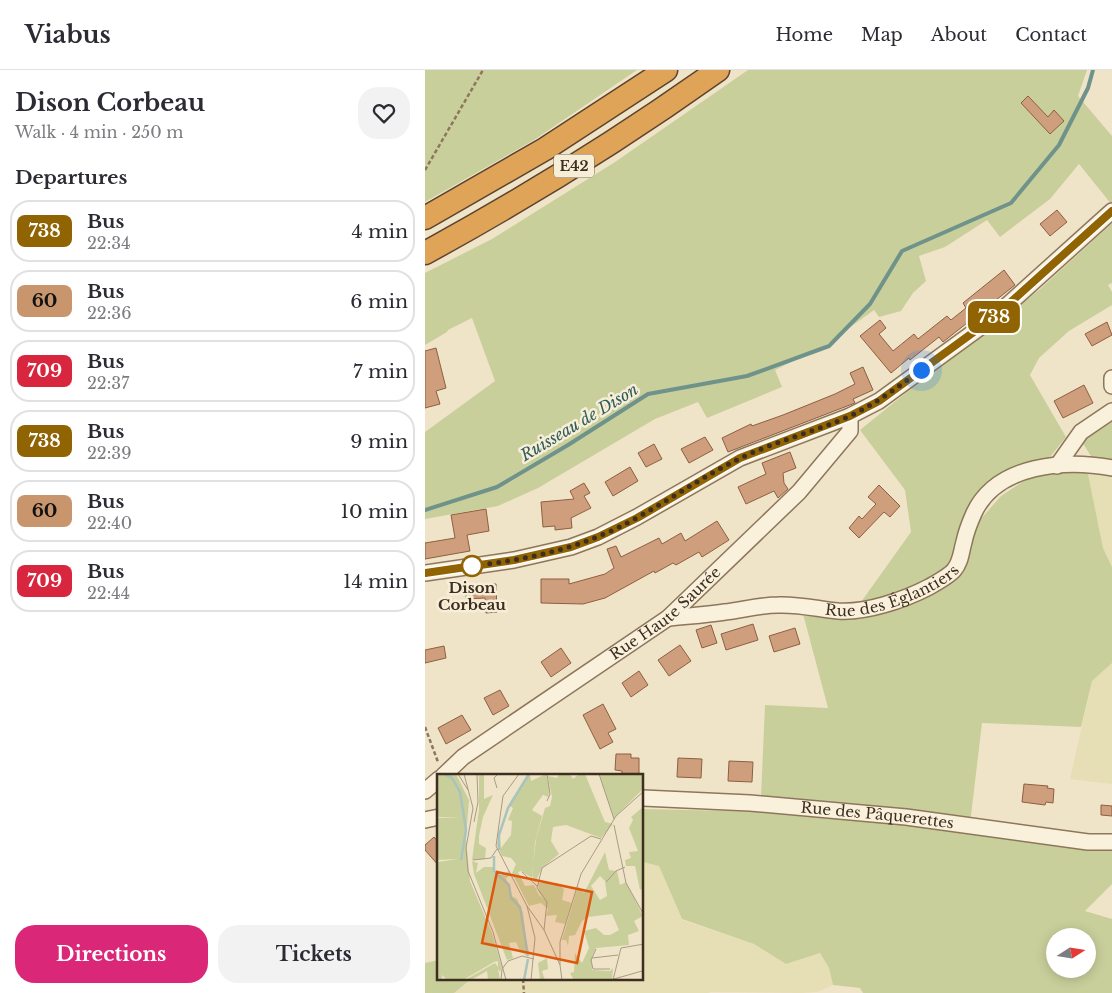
<!DOCTYPE html>
<meta charset="utf-8">
<style>
:root{--surface:#fff;--page:#f2f2f3;--text:#2b2b33;--muted:#7c7c81;--line:#e1e1e2;--accent:#db2777}
body{margin:0;font-family:"Libre Baskerville",serif;background:var(--page);color:var(--text);height:100vh;display:flex;flex-direction:column;font-size:19px;white-space:nowrap}
*{box-sizing:border-box;margin:0}
p{font-size:16px;color:var(--muted)}
.icon{flex:none;width:28px;height:28px;fill:none;stroke:currentColor;stroke-width:2;stroke-linecap:round;stroke-linejoin:round}
.map{position:relative;flex:1;overflow:hidden}
.details{display:flex;flex-direction:column;background:var(--surface);width:425px}
.details>*{flex:none}
.badge{padding:0 10px;border-radius:8px;font-size:18px;line-height:32px}
.needle{width:32px;rotate:78deg}
.buttons{position:absolute;left:621px;top:858px;display:grid;gap:10px}
.buttons a{display:grid;place-items:center;width:50px;height:50px;border-radius:50%;background:var(--surface);box-shadow:0 2px 12px #0003;font-size:25px}
.you{position:absolute;width:25px;height:25px;margin:-12px;border:4px solid #fff;border-radius:50%;background:#1a73e8;box-shadow:0 0 0 8px #1a73e833}
.map>.badge{position:absolute;translate:-50% -50%;box-shadow:0 0 0 2px #fff}
h2{padding:0 15px;font-size:19px;line-height:45px}
.round{display:grid;place-items:center;flex:none;width:52px;height:52px;border-radius:20px;background:var(--page)}
.overview{display:flex;align-items:center;justify-content:space-between;height:85px;padding:0 15px}
h1{font-size:24px;font-weight:800;line-height:38px}
.action{display:flex;gap:10px;margin-top:auto;padding:10px 15px}
.action a{flex:1;height:58px;border-radius:20px;background:var(--accent);color:#fff;font-size:20px;font-weight:800;line-height:58px;text-align:center}
.action a+a{background:var(--page);color:var(--text)}
ul{padding:0;list-style:none}
li{display:flex;align-items:center;gap:15px;height:62px;margin:0 10px 8px;padding:0 5px;border:2px solid var(--line);border-radius:20px}
li div{flex:1}
li b{display:block;font-size:19px}
li em{font-style:normal}
li .badge{min-width:55px;font-weight:700;text-align:center}
header{display:flex;align-items:center;gap:30px;box-sizing:border-box;height:70px;padding:0 25px;background:var(--surface);border-bottom:1px solid var(--line)}
header strong{font-size:24px}
nav{display:flex;gap:28px;margin-inline-start:auto;font-size:18px}
main{display:flex;flex:1;min-height:0}
.map>svg:first-child{display:block}
.farmland{fill:#e6deb5}
.green{fill:#c9cf9b;fill-rule:evenodd}
.lines{fill:none;stroke-linecap:round;stroke-linejoin:round}
.stream{stroke:#6f938a;stroke-width:4}
.building{fill:#cf9f7d;stroke:#8d5f41}
.minor-casing{stroke:#8d765c;stroke-width:18}
.highway-casing{stroke:#5b4430;stroke-width:25}
.path{stroke:#8d765c;stroke-width:2.5;stroke-dasharray:4 2.5;stroke-linecap:butt}
.minor{stroke:#faf1dc;stroke-width:15}
.highway{stroke:#e0a458;stroke-width:22}
.line-casing{stroke:#fff;stroke-width:11}
.line{stroke:#916403;stroke-width:8}
.walk{stroke:#3d2e20;stroke-width:5;stroke-dasharray:0 9}
.stop-dot{fill:#fff;stroke:#916403;stroke-width:2.5}
.labels{text-anchor:middle;stroke-width:5;stroke-linejoin:round;paint-order:stroke}
.shield{fill:#f7eed8;stroke:#756857;stroke-width:1}
.shield-label{font-size:14px;font-weight:bold;fill:#3d2e20}
.street-label{font-size:15px;fill:#3d2e20;stroke:#f7eed8}
.stop-label{font-size:15px;font-weight:bold;fill:#3d2e20;stroke:#f7eed8}
.water-label{font-size:16px;font-style:italic;fill:#2f5d5a;stroke:#f7eed8}
.inset-river{fill:none;stroke:#a9c4bc;stroke-width:2.5}
.inset-road{fill:none;stroke:#a89b85;stroke-width:1}
.view{fill:#df570d;fill-opacity:0.15;stroke:#df570d;stroke-width:2.5}
.inset-edge{fill:none;stroke:#3d2e20;stroke-width:2.5}
</style>
<header>
<strong>Viabus</strong>
<nav><a>Home</a><a>Map</a><a>About</a><a>Contact</a></nav>
</header>
<main>
<section class="details">
<div class="overview"><div><h1>Dison Corbeau</h1><p>Walk · 4 min · 250 m</p></div><a class="round"><svg class="icon" aria-label="heart" viewBox="0 0 24 24"><path d="M12 20l-8-8c-3-5 5-10 8-4 3-6 11-1 8 4z"/></svg></a></div>
<h2>Departures</h2>
<ul>
<li><span class="badge" style="background:#916403;color:#fff">738</span><div><b>Bus</b><p>22:34</p></div><em>4 min</em></li>
<li><span class="badge" style="background:#c9956d;color:#111">60</span><div><b>Bus</b><p>22:36</p></div><em>6 min</em></li>
<li><span class="badge" style="background:#d7263d;color:#fff">709</span><div><b>Bus</b><p>22:37</p></div><em>7 min</em></li>
<li><span class="badge" style="background:#916403;color:#fff">738</span><div><b>Bus</b><p>22:39</p></div><em>9 min</em></li>
<li><span class="badge" style="background:#c9956d;color:#111">60</span><div><b>Bus</b><p>22:40</p></div><em>10 min</em></li>
<li><span class="badge" style="background:#d7263d;color:#fff">709</span><div><b>Bus</b><p>22:44</p></div><em>14 min</em></li>
</ul>
<div class="action"><a>Directions</a><a>Tickets</a></div>
</section>
<div class="map">
<svg width="687" height="923" viewBox="0 0 687 923">
<rect width="100%" height="100%" fill="#f0e4c8"/>
<g class="farmland">
<polygon points="663,404 687,406 687,497 678,478"/>
<polygon points="687,593 687,714 645,709 667,611"/>
<polygon points="219,791 234,796 257,850 329,874 361,894 395,883 404,898 408,915 392,922 377,923 286,922 283,923 29,923 46,909 218,909"/>
</g>
<g class="green">
<polygon points="0,0 212,0 109,70 0,132"/>
<polygon points="323,0 662,0 653,26 687,66 687,135 654,94 625,129 575,167 562,150 520,177 494,186 501,211 488,223 476,241 454,247 449,240 401,275 350,300 357,317 282,348 273,332 230,349 113,418 73,436 0,449 0,362 70,311 47,248 23,260 22,262 0,275 0,203 67,169 190,92"/>
<polygon points="687,153 687,213 683,215 687,222 687,235 644,261 614,288 605,305 641,367 625,387 597,399 571,414 529,495 507,513 431,539 486,462 480,420 435,360 503,305 614,220"/>
<polygon points="687,350 687,395 669,391 657,372"/>
<polygon points="647,399 663,404 678,478 687,497 687,593 667,611 656,657 557,653 545,754 336,727 340,635 403,638 377,540 435,547 527,511 553,452 576,426 608,405"/>
<path d="M218,739L350,742L687,776V814L660,841L687,849V923H438L435,918L408,915L404,898L395,883L361,894L329,874L257,849L234,796L218,792ZM630,866H662V899H630Z"/>
<polygon points="14,890 14,909 46,909 29,923 0,923 0,893"/>
</g>
<g class="lines">
<polyline class="stream" points="0,440 72,417 143,375 223,324 322,306 404,276 445,234 477,181 586,133 634,75 663,18 668,0"/>
</g>
<g class="building">
<polygon points="603,26 623,47 629,40 639,51 625,64 596,33"/>
<polygon points="632,140 642,152 625,166 615,154"/>
<polygon points="579,200 590,215 518,272 514,267 485,290 484,288 466,303 435,266 455,250 461,258 454,264 468,281 489,264 493,269 522,246 526,250 541,238 538,233"/>
<polygon points="682,252 687,265 667,276 660,264"/>
<polygon points="11,278 21,318 11,321 15,334 0,338 0,281"/>
<polygon points="438,297 448,320 428,329 430,333 303,382 297,368 326,354 327,356 358,345 410,324 430,314 425,303"/>
<polygon points="659,315 668,333 638,348 629,331"/>
<polygon points="280,367 288,380 264,393 256,379"/>
<polygon points="229,374 237,389 221,397 213,383"/>
<polygon points="365,382 371,398 358,403 359,413 363,419 353,428 349,421 321,434 313,417 341,404 337,393"/>
<polygon points="205,397 213,411 188,426 180,412"/>
<polygon points="159,413 165,423 159,426 166,438 146,448 147,458 130,460 130,456 118,457 116,432 149,429 145,421"/>
<polygon points="454,415 475,436 465,447 459,442 434,468 424,458 434,446 437,449 451,434 443,427"/>
<polygon points="61,439 64,461 42,465 45,481 0,489 0,473 30,468 26,445"/>
<polygon points="292,451 304,470 277,487 274,482 251,495 248,493 230,503 229,501 180,528 158,534 116,533 116,509 144,509 144,514 180,504 189,498 182,479 191,476 196,487 234,468 237,474 256,463 260,471"/>
<polygon points="71,514 72,542 61,543 60,528 41,529 41,515"/>
<polygon points="328,554 333,570 301,580 296,564"/>
<polygon points="286,555 292,573 277,578 271,560"/>
<polygon points="370,558 375,574 349,582 344,566"/>
<polygon points="255,575 266,591 244,606 233,590"/>
<polygon points="19,576 21,588 0,593 0,580"/>
<polygon points="136,578 146,593 126,607 116,592"/>
<polygon points="214,601 223,615 206,627 197,613"/>
<polygon points="75,620 84,636 68,645 59,628"/>
<polygon points="178,634 191,659 183,663 188,672 175,679 158,645"/>
<polygon points="37,645 46,660 21,674 13,658"/>
<polygon points="191,684 206,684 206,688 214,688 214,706 197,706 197,701 190,700"/>
<polygon points="253,688 277,689 276,708 252,707"/>
<polygon points="304,691 328,692 327,712 303,711"/>
<polygon points="599,714 623,716 622,718 629,719 628,733 621,732 620,735 597,732"/>
<polygon points="676,735 687,736 687,746 676,745"/>
<polygon points="9,767 14,773 14,796 0,780 0,775"/>
</g>
<g class="lines">
<defs>
<g id="minor">
<polyline points="687,308 687,316"/>
<polyline points="632,396 656,362 687,341"/>
<polyline points="0,503 89,490 146,477 173,467 212,447 315,388 425,346 454,331 568,248 687,141"/>
<path id="s1" d="M243,548C262,546 281,545 300,542C317,540 335,535 353,535C373,534 393,539 413,541C441,543 479,530 504,517C511,513 524,506 529,500C536,492 536,482 539,472C541,462 545,452 549,443C572,394 641,389 687,398"/>
<path id="s2" d="M18,706L38,687L243,548L374,422L425,361V346"/>
<polyline points="0,721 14,709"/>
<path id="s3" d="M218,728L325,733L481,747L663,772H687"/>
<polyline points="0,750 14,747"/>
</g>
<g id="highway">
<polyline points="0,148 120,79 241,0"/>
<path d="M0,183C101,128 199,67 293,0"/>
</g>
</defs>
<use href="#minor" class="minor-casing"/>
<use href="#highway" class="highway-casing"/>
<g class="path">
<polyline points="0,100 58,0"/>
<polyline points="0,657 13,692"/>
<polyline points="98,909 99,923"/>
</g>
<use href="#minor" class="minor"/>
<use href="#highway" class="highway"/>
</g>
<g class="lines">
<defs>
<polyline id="line" points="0,503 89,490 146,477 173,467 212,448 315,388 425,346 454,331 568,248 687,141"/>
</defs>
<use href="#line" class="line-casing"/>
<use href="#line" class="line"/>
<path class="walk" d="M47,496C89,491 133,483 172,467C222,447 266,412 314,389C350,371 390,362 427,345C452,333 474,316 496,300"/>
</g>
<circle class="stop-dot" cx="47" cy="496" r="10"/>
<g class="labels">
<rect class="shield" x="129" y="84.5" width="40" height="23" rx="4"/>
<g class="shield-label">
<text x="149" y="101">E42</text>
</g>
<g class="street-label">
<text dy="5" stroke="none"><textPath href="#s1" startOffset="229">Rue des Églantiers</textPath></text>
<text dy="5" stroke="none"><textPath href="#s2" startOffset="276">Rue Haute Saurée</textPath></text>
<text dy="5" stroke="none"><textPath href="#s3" startOffset="235">Rue des Pâquerettes</textPath></text>
</g>
<g class="stop-label">
<text x="47" y="523">Dison<tspan x="47" dy="17">Corbeau</tspan></text>
</g>
<g class="water-label">
<text transform="translate(154 352) rotate(-31)" y="6">Ruisseau de Dison</text>
</g>
</g>
<g transform="translate(12 704)">
<rect width="206" height="206" fill="#f0e4c8"/>
<path d="M0,0H19L32,26L29,65L33,107L55,159L65,193L63,198L61,195L63,206H51L50,197L34,206H28L58,189L61,193V187L57,188L26,206H10L5,201V206H0V88L22,85L0,86V44L25,43H0ZM42,0H47V25L56,21L46,43L42,62V70L49,74L48,85L35,86L42,35ZM91,0H93L94,7L109,0L113,16L111,23L106,21L95,36L105,42L98,68L95,104L84,97L81,98L88,112L97,111L102,121L108,125L102,119L101,109H120L127,115L125,126L135,129L128,150L118,148L120,141L109,142L111,135L104,129L92,132L75,99L79,90L74,84L65,82L60,71L62,58L64,74L74,61L75,47L71,46L76,34L73,32L68,37ZM122,0H133L136,5L142,0H148L168,48L176,50L164,64L129,51L116,53L114,67L122,80L105,94L98,109L95,100L99,65L108,34L113,32L115,23L111,2L120,4ZM162,0H206V15L177,44ZM206,33L207,114L203,116L198,92H189L188,86L194,84L192,78L201,77L192,54L196,46L194,43ZM168,78L172,96L180,97L183,111L189,108L206,142L197,147L202,157L191,161L192,171L159,174L155,182V196L173,197L176,194L175,206H137L133,199L137,198L138,179L145,189L152,174L147,157L159,154L167,161H173L182,156L175,140L151,143L145,147L138,161L132,162L131,172L129,166H125L141,112L147,119ZM163,102L168,107L170,122L163,126L154,112ZM35,87L41,89L39,99L47,93H57L56,98L62,102L72,97L74,101L69,104L75,122L80,125L86,139L91,183L83,177L79,168L72,169L76,184L70,186L37,100ZM110,184L111,195L105,197L108,206H103L101,189Z" fill="#c9cf9b" fill-rule="evenodd"/>
<path class="inset-river" d="M7,0L15,4L23,18L29,56L24,86M62,76V61L71,34L92,0M57,82V97L72,111L74,124L83,133L91,182M87,206L91,185"/>
<path class="inset-road" d="M21,0L31,16M27,0L36,34L29,74L31,97L56,158L69,206M82,0L66,22L59,72L90,132L98,164L94,206M162,0L177,45M60,14L57,4L61,0M110,27L113,20L110,0M37,48L41,28L40,0M177,51L189,109L207,141M36,86L54,84L60,75M85,98L100,112M169,108L179,97L188,93M90,132L107,156L123,191L125,206M107,156L110,128L100,114L105,94L154,62L164,65M159,175L154,186L156,195H173M155,184L181,181M123,191V168L144,100L179,42L207,17M177,205L205,197M64,206L65,195L71,187L85,182L97,185M176,206L184,174L207,170"/>
<path class="view" d="M60,98L155,118L140,189L45,169Z"/>
<rect width="206" height="206" class="inset-edge"/>
</g>
</svg>
<div class="buttons">
<a><svg class="needle" viewBox="-14 -14 28 28"><path d="M0-13l5 13h-10z" fill="#e53935"/><path d="M0 13l5-13h-10z" fill="#7c7c81"/></svg></a>
</div>
<div class="you" style="left:496px;top:300px"></div>
<b class="badge" style="left:569px;top:247px;background:#916403;color:#fff">738</b>
</div>
</main>
